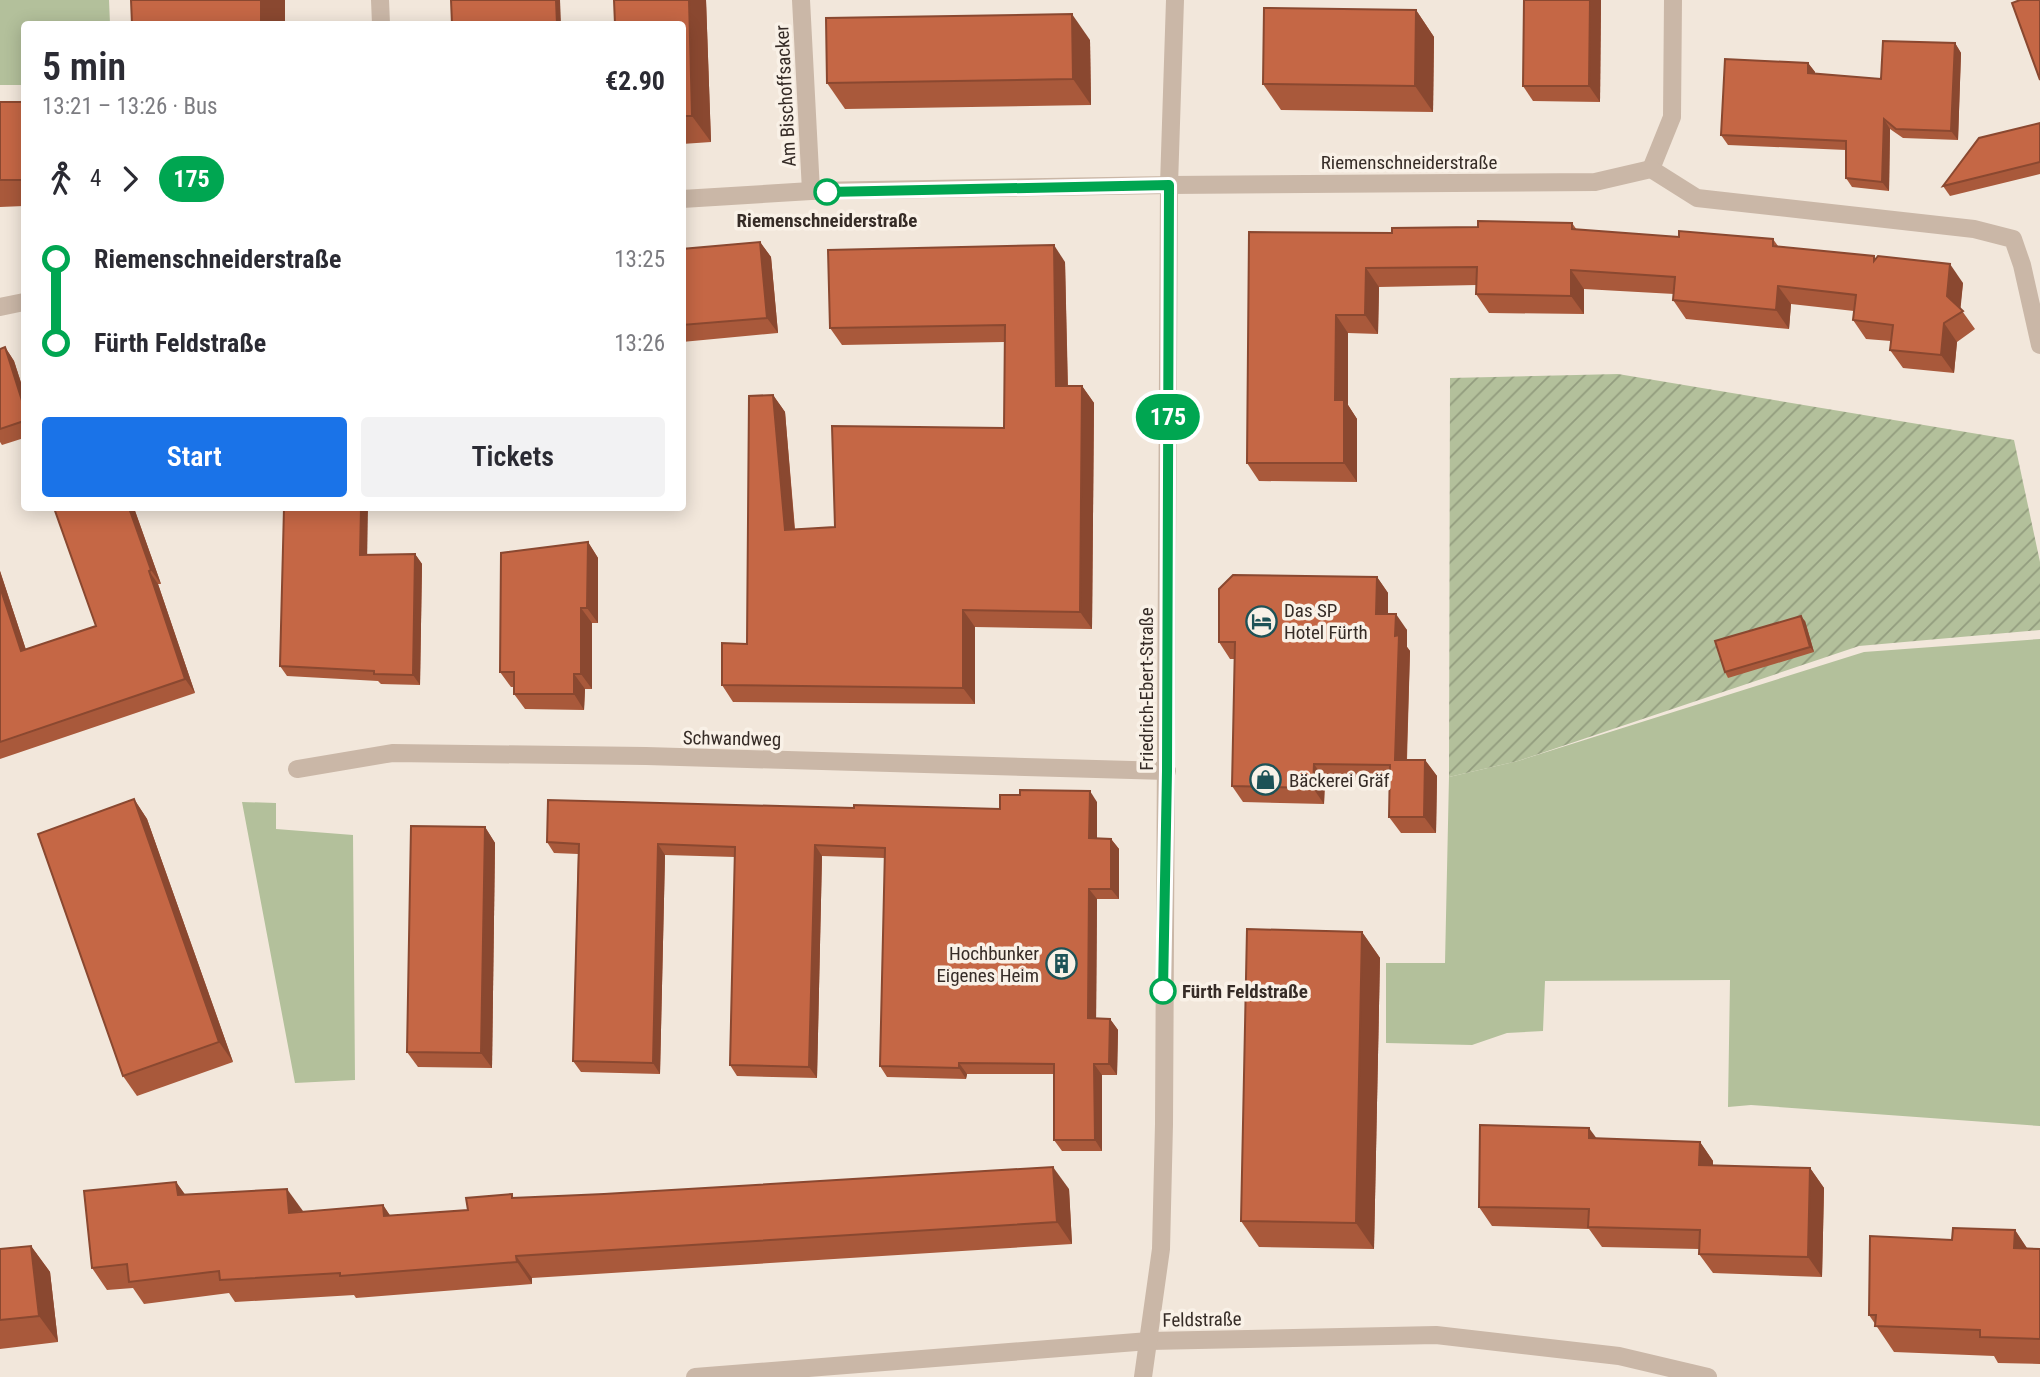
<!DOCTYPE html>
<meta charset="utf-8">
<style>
:root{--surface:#fff;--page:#f2f2f3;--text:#2b2b33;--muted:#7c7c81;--accent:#1a73e8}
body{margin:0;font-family:"Roboto Condensed",sans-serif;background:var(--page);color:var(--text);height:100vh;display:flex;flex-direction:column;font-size:26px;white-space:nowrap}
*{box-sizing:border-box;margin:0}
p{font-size:23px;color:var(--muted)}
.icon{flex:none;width:38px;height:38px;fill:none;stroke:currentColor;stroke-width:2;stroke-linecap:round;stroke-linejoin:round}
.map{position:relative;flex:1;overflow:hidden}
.drawer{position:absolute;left:21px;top:21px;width:665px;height:490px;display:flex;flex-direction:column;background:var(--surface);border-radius:7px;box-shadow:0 4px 18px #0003}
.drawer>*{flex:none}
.badge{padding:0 14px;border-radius:23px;font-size:24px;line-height:46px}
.map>.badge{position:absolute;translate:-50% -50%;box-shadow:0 0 0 4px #fff}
.legs{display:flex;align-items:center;gap:10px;height:77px;padding:0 21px;font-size:23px}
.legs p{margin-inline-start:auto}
.overview{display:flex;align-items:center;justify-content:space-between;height:119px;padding:0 21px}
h1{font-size:38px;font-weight:600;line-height:52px}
.cta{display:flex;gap:14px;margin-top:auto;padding:14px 21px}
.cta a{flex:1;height:80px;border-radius:7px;background:var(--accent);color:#fff;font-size:28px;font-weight:600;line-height:80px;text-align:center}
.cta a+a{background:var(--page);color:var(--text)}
ul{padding:0 21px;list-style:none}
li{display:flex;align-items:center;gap:24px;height:84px;font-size:26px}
li i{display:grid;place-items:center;width:10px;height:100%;margin:0 9px;background:currentColor}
li i::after{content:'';width:18px;height:18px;margin:-9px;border:5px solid;border-radius:50%;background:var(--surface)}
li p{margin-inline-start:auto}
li:first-child i{background:linear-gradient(#0000 50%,currentColor 0)}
li:last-child i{background:linear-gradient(currentColor 50%,#0000 0)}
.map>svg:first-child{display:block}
.park{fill:#b3c09b}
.garden{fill:url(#garden-furrows)}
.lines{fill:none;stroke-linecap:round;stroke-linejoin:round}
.minor{stroke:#cab7a7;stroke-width:18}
.tertiary{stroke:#cab7a7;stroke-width:18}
.wall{fill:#a9593b}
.shaded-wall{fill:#8a4830}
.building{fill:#c56745;stroke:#8a4830;stroke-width:2}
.line-1-casing{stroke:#fff;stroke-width:16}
.line-1{stroke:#00a651;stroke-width:10}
.stop-1-dot{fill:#fff;stroke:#00a651;stroke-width:3.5}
.labels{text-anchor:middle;stroke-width:7;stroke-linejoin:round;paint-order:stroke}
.street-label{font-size:19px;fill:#362c27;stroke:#f9f1e7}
.stop-label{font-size:19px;font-weight:bold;fill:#362c27;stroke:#f9f1e7}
.poi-label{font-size:19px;fill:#362c27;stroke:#f9f1e7;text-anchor:start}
</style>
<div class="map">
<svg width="2040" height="1377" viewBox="0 0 2040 1377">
<defs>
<pattern id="garden-furrows" width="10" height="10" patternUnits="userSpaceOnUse" patternTransform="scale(1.75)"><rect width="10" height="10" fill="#b3c09b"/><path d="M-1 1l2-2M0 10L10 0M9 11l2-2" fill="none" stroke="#929c7e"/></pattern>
</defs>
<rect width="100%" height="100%" fill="#f2e7db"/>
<g class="park">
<polygon points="0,0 109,0 110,24 24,24 24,85 0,85"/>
<polygon points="2040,639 2040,1126 1751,1105 1728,1107 1730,980 1545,981 1543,1031 1507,1033 1472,1045 1386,1043 1386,963 1445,963 1449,777 1518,761 1864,652"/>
<polygon points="242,802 276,803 276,829 353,835 355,1080 295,1083"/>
</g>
<polygon class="garden" points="1618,374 2014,440 2040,562 2040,630 1859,646 1518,761 1449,777 1450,378"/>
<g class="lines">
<g class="minor">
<polyline points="380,0 381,24"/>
<polyline points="801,0 811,191"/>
<polyline points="1651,169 1672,117 1673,0"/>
<polyline points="682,199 811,191 1169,185 1595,182 1651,169 1697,198 1974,229 2013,239 2022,265 2040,345"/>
<polyline points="0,307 24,302"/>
<polyline points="297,769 392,753 646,756 1167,771"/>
<polyline points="695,1377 1149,1341 1436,1335 1619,1356 1708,1377"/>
</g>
<polyline class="tertiary" points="1143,1377 1161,1249 1164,1124 1169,185 1175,0"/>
</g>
<g class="wall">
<polygon points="614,0 706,0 711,142 682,144 682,24"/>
<polygon points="1524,0 1601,0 1600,102 1533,101 1523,86"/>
<polygon points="1416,10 1434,37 1433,112 1281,110 1263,84"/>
<polygon points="1090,40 1091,105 845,109 827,83"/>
<polygon points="1955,43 1961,53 1958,140 1903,138 1890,129 1889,191 1852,187 1846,178 1846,150 1728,145 1721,135 1808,63 1815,72 1815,74 1881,79"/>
<polygon points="0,102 24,102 24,206 0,207"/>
<polygon points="2040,123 2040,174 1950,196 1943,186"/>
<polygon points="1572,223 1577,230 1679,237 1773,239 1778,246 1876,259 1963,283 1960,308 1975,329 1957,342 1954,373 1903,368 1890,350 1891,341 1866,339 1853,320 1854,311 1791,304 1789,329 1686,319 1673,300 1674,294 1584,289 1584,314 1489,313 1476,294 1477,285 1379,287 1378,334 1348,333 1348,405 1357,419 1357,482 1259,481 1247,463 1249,232 1392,233 1478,227"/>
<polygon points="760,242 771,257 778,333 682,342 682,249"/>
<polygon points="1065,262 1068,386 1082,386 1094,403 1092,629 975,627 975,704 733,702 722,685 747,644 773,395 785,412 795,529 835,527 1004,428 1004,342 842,345 830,328"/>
<polygon points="5,347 14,361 24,392 24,438 2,445 0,442 0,349"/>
<polygon points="134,508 161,584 158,584 195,693 0,759 0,571 26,650 96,626"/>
<polygon points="588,542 598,558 598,623 592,623 592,689 585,689 584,710 525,709 514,694 514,687 511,687 500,672"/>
<polygon points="367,554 415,554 422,564 420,685 381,684 378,681 287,676 280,666"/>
<polygon points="1377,577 1388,593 1388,614 1407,630 1407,647 1410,651 1407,760 1425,760 1437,776 1436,833 1401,833 1389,817 1390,781 1325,780 1324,804 1243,802 1232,786 1235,659 1230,659 1219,642"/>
<polygon points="1805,621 1814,652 1728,678 1725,672"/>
<polygon points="134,799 147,819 233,1062 137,1096 123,1076"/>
<polygon points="1097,802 1097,838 1111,839 1119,849 1119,899 1097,899 1096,1018 1110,1019 1118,1030 1117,1075 1102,1075 1102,1151 1062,1151 1054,1140 1054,1074 967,1074 966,1079 887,1077 880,1066 885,858 822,856 817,1078 737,1076 730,1065 735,857 665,855 660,1074 581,1072 573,1061 578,854 554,853 547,842 854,808 1000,809"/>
<polygon points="485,827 495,843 492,1068 418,1067 407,1052"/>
<polygon points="1362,932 1380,958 1374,1249 1259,1247 1241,1221"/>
<polygon points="1597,1139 1700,1142 1713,1161 1713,1166 1810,1168 1824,1188 1822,1277 1713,1273 1699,1254 1699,1249 1602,1247 1589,1229 1492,1226 1479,1207"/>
<polygon points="176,1182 185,1195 303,1212 383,1205 390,1216 468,1210 514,1198 1069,1189 1072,1244 532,1278 532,1284 356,1298 354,1295 235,1302 229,1293 144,1304 133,1288 107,1290 92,1268"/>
<polygon points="2015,1230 2027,1249 2040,1249 2040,1364 1998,1363 1994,1356 1894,1352 1869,1315 1952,1240"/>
<polygon points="31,1246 50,1272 58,1342 0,1349 0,1249"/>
</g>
<g class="shaded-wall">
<rect x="261" y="0" width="24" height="24"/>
<polygon points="556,0 560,0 561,24 557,24"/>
<polygon points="689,0 706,0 711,142 692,116"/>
<polygon points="1590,0 1601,0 1600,102 1589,86"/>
<polygon points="1416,10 1434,37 1433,112 1415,86"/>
<polygon points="1072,14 1090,40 1091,105 1073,79"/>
<polygon points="1955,43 1961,53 1958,140 1951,131"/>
<polygon points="1808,63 1815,72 1814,83 1808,73"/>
<polygon points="1884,119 1890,129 1889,191 1882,182"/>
<polygon points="760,242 771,257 778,333 767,318"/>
<polygon points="1054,245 1065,262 1068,403 1056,386"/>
<polygon points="1950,264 1963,283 1960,314 1947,296"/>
<polygon points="1366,268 1379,287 1378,334 1365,315"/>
<polygon points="1571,270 1584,289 1584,314 1571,296"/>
<polygon points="1778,286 1791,304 1789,329 1776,310"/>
<polygon points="1336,315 1348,333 1348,405 1357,419 1357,482 1344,463 1335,400"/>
<polygon points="1944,323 1957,342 1954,373 1941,355"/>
<polygon points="5,347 14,361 24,392 24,407"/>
<polygon points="1082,386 1094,403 1092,629 1080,612"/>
<polygon points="773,395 785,412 796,547 785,530"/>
<polygon points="129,508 134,508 161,584 151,570"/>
<polygon points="361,508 368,508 367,564 360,555"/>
<polygon points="588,542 598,558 598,623 587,608"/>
<polygon points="415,554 422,564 420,685 413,675"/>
<polygon points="0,571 31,665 21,651 0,587"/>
<polygon points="149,571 158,584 195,693 185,679"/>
<polygon points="1377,577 1388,593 1388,630 1376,614"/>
<polygon points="581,608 592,623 592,689 581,674"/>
<polygon points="963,610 975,627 975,704 963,688"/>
<polygon points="1396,614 1407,630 1407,647 1410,651 1406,776 1395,760"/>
<polygon points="1801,616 1805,621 1814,652 1810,647"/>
<polygon points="574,674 585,689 584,710 574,694"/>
<polygon points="1425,760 1437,776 1436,833 1424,817"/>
<polygon points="1314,764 1325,780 1324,804 1313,788"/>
<polygon points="1090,791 1097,802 1097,849 1089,838"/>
<polygon points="134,799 147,819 233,1062 219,1042"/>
<polygon points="485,827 495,843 492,1068 481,1053"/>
<polygon points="1111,839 1119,849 1119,899 1111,889"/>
<polygon points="658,844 665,855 660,1074 653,1063"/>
<polygon points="815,845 822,856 817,1078 809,1067"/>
<polygon points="1089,889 1097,899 1096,1029 1088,1018"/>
<polygon points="1362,932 1380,958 1374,1249 1356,1223"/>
<polygon points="1110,1019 1118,1030 1117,1075 1109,1064"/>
<polygon points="959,1063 967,1074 966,1079 959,1068"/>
<polygon points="1094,1064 1102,1075 1102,1151 1095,1140"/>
<polygon points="1589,1128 1603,1147 1589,1138"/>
<polygon points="1700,1142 1713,1161 1713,1185 1699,1165"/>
<polygon points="1053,1167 1069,1189 1072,1244 1057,1222"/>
<polygon points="1810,1168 1824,1188 1822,1277 1808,1257"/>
<polygon points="176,1182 192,1204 178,1195"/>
<polygon points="287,1189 303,1211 289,1213"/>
<polygon points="383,1205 398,1227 384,1216"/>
<polygon points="2015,1230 2033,1257 2014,1248"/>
<polygon points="31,1246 50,1272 58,1342 39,1316"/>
<polygon points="516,1256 532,1278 532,1284 517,1262"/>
</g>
<g class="building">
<polygon points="131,0 261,0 261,24 132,24"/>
<polygon points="451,0 556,0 557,24 452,24"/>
<polygon points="614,0 689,0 692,116 682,116 682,24 615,24"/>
<polygon points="1524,0 1590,0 1589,86 1523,86"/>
<polygon points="2020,0 2040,0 2040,80 2012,3"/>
<polygon points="1264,8 1416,10 1415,86 1263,84"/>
<polygon points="1072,14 1073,79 827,83 826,18"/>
<polygon points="1883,41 1955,43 1951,131 1896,129 1884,119 1882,182 1846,178 1846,141 1721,135 1725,59 1808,63 1808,73 1881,79"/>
<rect x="0" y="102" width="24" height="78"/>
<polygon points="2040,123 2040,162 1943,186 1979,138"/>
<polygon points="1478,221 1572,223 1572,229 1679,237 1679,231 1773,239 1773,246 1874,256 1874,261 1878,256 1950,264 1947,296 1963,311 1944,323 1941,355 1890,350 1893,325 1853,320 1856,295 1778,286 1776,310 1673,300 1675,277 1571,270 1571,296 1476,294 1477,267 1366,268 1365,315 1336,315 1335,400 1344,400 1344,463 1247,463 1249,232 1392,233 1392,228 1478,227"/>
<polygon points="760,242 767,318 682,325 682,249"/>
<polygon points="1054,245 1056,386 1082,386 1080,612 963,610 963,688 722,685 722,643 747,644 749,396 773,395 785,530 835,527 832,426 1004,428 1005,325 830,328 828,250"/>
<polygon points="5,347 24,407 24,422 24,421 0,429 0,349"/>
<polygon points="54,508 129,508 151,570 149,571 185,679 0,742 0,587 21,651 96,626"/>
<polygon points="284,508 361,508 360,555 415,554 413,675 374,674 374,671 280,666"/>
<polygon points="588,542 587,608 581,608 581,674 574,674 574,694 514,694 514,672 500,672 501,553"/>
<polygon points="1233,575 1377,577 1376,614 1396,614 1395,636 1399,635 1395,760 1425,760 1424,817 1389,817 1390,765 1314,764 1313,788 1232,786 1235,642 1219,642 1219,589"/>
<polygon points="1801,616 1810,647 1725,672 1715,641"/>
<polygon points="1020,790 1090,791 1089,838 1111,839 1111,889 1089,889 1088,1018 1110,1019 1109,1064 1094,1064 1095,1140 1054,1140 1054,1064 959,1063 959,1068 880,1066 885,848 815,845 809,1067 730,1065 735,847 658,844 653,1063 573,1061 579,844 547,842 548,800 854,808 854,805 1000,809 1000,795 1020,795"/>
<polygon points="134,799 219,1042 123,1076 38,834"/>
<polygon points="411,826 485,827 481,1053 407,1052"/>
<polygon points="1247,929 1362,932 1356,1223 1241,1221"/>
<polygon points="1480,1125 1589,1128 1589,1138 1700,1142 1699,1165 1810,1168 1808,1257 1699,1254 1700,1230 1588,1227 1589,1209 1479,1207"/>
<polygon points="1053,1167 1057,1222 516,1256 517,1262 340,1276 340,1273 220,1280 219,1271 129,1282 127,1264 92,1268 84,1191 176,1182 178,1195 287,1189 289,1213 383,1205 384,1216 468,1210 466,1198 512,1194 512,1198 604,1194"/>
<polygon points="1953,1228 2015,1230 2014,1248 2040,1249 2040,1339 1980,1337 1980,1330 1875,1326 1876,1315 1869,1315 1870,1236 1952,1240"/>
<polygon points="31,1246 39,1316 0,1320 0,1249"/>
</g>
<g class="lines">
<defs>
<polyline id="line-1" points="827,192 1169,185 1167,771 1163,991"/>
</defs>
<use href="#line-1" class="line-1-casing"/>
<use href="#line-1" class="line-1"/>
</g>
<defs>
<symbol id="hotel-ring" viewBox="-11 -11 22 22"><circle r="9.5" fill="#f9f1e7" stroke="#1d5257" stroke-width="1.5"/><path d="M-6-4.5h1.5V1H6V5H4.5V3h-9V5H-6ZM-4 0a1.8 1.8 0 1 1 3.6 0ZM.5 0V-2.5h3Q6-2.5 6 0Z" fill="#1d5257"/></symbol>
<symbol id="shop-ring" viewBox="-11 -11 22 22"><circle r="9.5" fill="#f9f1e7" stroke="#1d5257" stroke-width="1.5"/><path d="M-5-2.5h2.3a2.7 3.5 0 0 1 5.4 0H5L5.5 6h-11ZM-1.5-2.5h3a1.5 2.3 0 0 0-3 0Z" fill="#1d5257"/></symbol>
<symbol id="building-ring" viewBox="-11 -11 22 22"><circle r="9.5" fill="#f9f1e7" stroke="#1d5257" stroke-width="1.5"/><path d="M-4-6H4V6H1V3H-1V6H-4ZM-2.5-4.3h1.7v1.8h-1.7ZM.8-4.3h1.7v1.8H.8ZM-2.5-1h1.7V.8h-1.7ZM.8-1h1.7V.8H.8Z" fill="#1d5257"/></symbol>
</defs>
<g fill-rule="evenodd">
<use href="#hotel-ring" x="1244" y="604" width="35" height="35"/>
<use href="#shop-ring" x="1248" y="762" width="35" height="35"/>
<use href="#building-ring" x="1044" y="946" width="35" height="35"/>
</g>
<g class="stop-1-dot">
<circle cx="827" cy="192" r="12"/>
<circle cx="1163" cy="991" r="12"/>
</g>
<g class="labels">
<g class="street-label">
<text transform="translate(785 96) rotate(-93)" y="7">Am Bischoffsacker</text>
<text x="1409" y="169">Riemenschneiderstraße</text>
<text transform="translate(1146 689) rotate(-90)" y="7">Friedrich-Ebert-Straße</text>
<text transform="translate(732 738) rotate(1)" y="7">Schwandweg</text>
<text transform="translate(1202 1319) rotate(-1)" y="7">Feldstraße</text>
</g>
<g class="stop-label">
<text x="827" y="227">Riemenschneiderstraße</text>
<text x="1182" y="998" text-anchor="start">Fürth Feldstraße</text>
</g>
<g class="poi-label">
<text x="1284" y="617">Das SP<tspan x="1284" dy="22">Hotel Fürth</tspan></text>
<text x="1289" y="787">Bäckerei Gräf</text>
<text x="1039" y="960" text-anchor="end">Hochbunker<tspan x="1039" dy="22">Eigenes Heim</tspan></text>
</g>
</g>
</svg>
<b class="badge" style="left:1168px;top:417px;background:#00a651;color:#fff">175</b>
<section class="drawer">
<div class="overview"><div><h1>5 min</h1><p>13:21 – 13:26 · Bus</p></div><b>€2.90</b></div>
<div class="legs"><svg class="icon" aria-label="walk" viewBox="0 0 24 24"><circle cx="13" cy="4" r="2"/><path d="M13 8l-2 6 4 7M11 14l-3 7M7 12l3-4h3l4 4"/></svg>4<svg class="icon" aria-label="forward" viewBox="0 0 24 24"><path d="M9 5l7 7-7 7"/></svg><b class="badge" style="background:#00a651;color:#fff">175</b></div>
<ul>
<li><i style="color:#00a651"></i><b>Riemenschneiderstraße</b><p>13:25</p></li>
<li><i style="color:#00a651"></i><b>Fürth Feldstraße</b><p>13:26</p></li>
</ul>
<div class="cta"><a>Start</a><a>Tickets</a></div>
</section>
</div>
